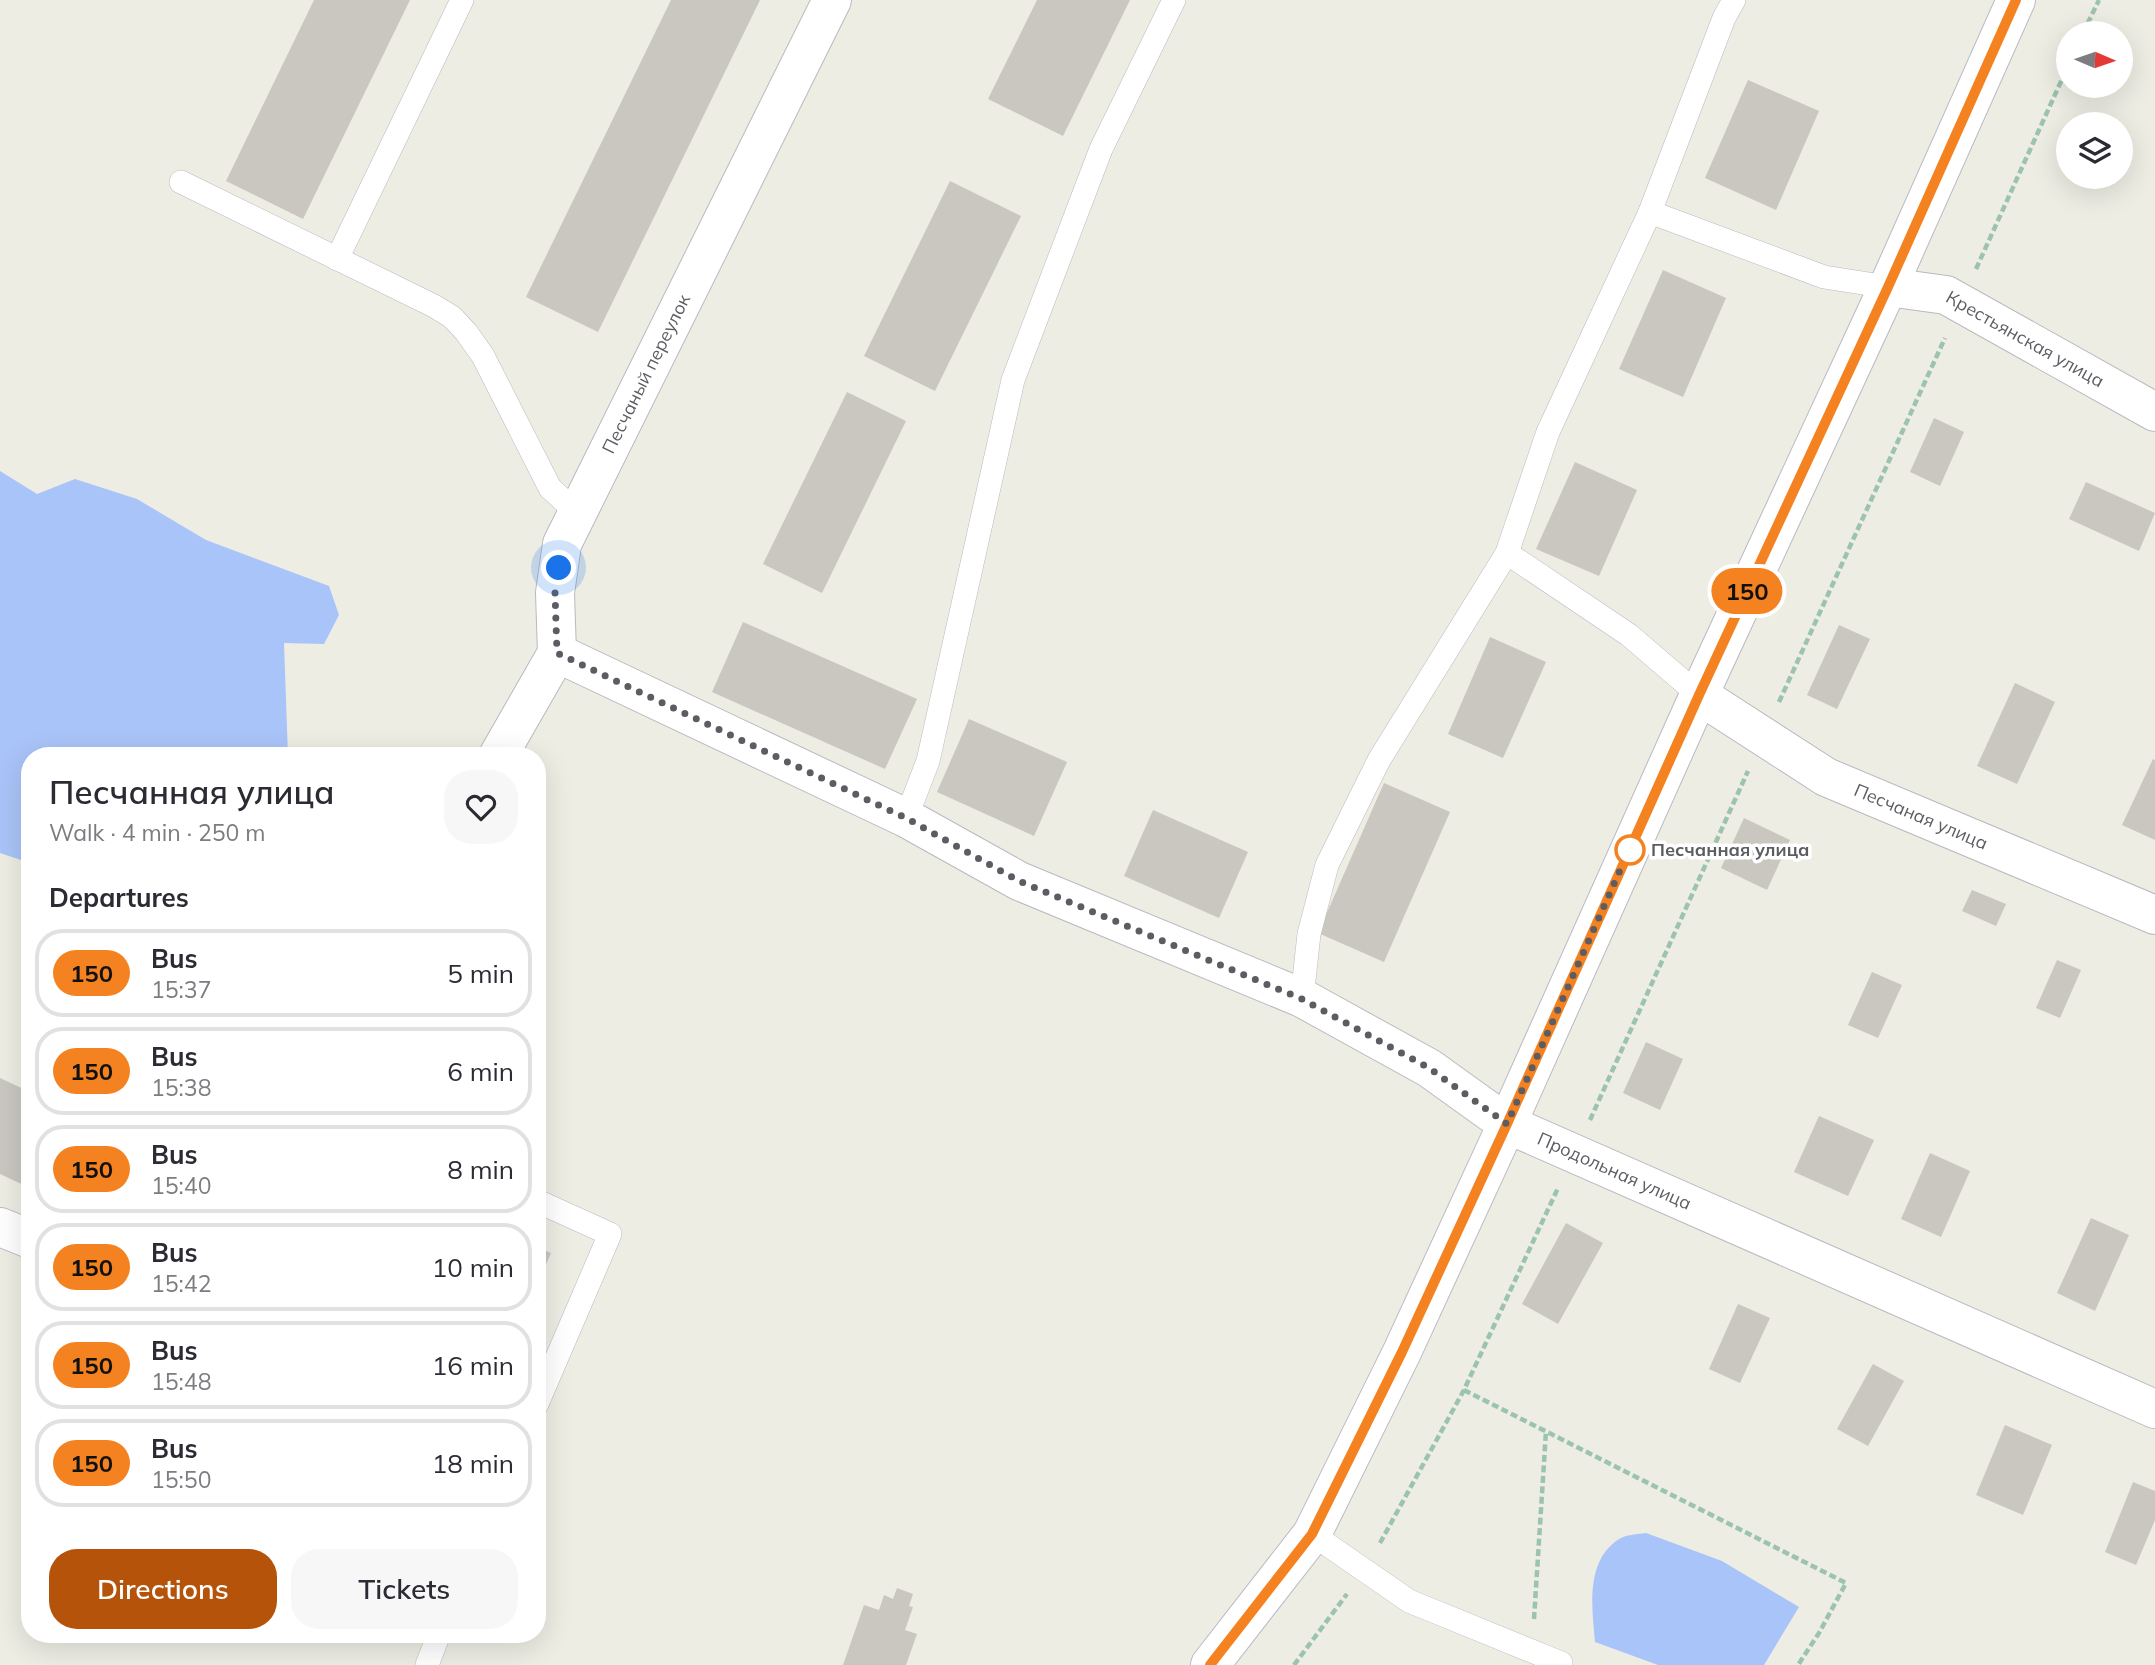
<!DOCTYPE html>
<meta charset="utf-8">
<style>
:root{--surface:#fff;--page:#f7f7f7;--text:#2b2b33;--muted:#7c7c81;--line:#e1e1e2;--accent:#b45309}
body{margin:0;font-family:Mulish,sans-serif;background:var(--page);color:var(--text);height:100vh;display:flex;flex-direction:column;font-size:26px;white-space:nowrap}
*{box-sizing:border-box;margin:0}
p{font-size:23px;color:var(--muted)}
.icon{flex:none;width:38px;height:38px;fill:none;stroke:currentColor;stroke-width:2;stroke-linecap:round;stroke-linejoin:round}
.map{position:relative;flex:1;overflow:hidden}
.side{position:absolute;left:21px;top:747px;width:525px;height:896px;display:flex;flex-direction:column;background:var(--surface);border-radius:28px;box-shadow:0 7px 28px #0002}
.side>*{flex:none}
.badge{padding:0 14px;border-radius:23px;font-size:24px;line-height:46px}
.needle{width:46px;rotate:92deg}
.buttons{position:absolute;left:2056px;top:21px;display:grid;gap:14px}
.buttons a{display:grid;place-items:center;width:77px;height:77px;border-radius:50%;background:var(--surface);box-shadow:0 7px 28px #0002;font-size:35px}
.you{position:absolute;width:35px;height:35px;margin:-18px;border:5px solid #fff;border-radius:50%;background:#1a73e8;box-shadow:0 0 0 10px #1a73e833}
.map>.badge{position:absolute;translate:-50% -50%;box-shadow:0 0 0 4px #fff}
h2{padding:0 28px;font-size:26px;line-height:63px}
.round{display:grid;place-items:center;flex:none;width:74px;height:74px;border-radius:28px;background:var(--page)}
.head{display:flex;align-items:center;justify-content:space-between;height:119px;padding:0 28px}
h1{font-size:33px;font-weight:600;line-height:52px}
.action{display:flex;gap:14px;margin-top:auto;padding:14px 28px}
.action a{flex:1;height:80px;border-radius:28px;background:var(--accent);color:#fff;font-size:28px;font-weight:600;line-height:80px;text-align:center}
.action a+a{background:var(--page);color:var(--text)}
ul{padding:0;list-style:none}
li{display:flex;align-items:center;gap:21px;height:88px;margin:0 14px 10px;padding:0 14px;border:4px solid var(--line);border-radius:28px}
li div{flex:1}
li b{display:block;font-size:26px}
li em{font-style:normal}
li .badge{min-width:77px;font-weight:700;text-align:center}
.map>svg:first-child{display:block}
.water{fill:#a9c4f8}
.building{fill:#c9c7c0}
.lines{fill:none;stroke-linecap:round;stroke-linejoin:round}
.lane-casing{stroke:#b9babf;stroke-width:24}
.street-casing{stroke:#b9babf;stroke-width:40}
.secondary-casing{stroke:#b9bac1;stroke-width:40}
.path{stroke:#9cc2b0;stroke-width:4.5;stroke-dasharray:7 3.5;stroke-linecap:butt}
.lane{stroke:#fff;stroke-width:23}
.street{stroke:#fff;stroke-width:38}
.secondary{stroke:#fff;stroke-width:38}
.line-casing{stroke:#fff;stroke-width:16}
.line{stroke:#f58220;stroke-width:10}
.walk{stroke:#5c5d63;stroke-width:7;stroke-dasharray:0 12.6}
.stop-dot{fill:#fff;stroke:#f58220;stroke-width:3.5}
.labels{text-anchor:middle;stroke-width:7;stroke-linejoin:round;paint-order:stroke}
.street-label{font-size:18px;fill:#5c5d63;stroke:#fff}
.stop-label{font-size:18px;font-weight:bold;fill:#5c5d63;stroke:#fff;text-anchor:start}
</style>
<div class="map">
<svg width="2155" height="1665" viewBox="0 0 2155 1665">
<rect width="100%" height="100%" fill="#edede4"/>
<g class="water">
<polygon points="0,471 37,494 75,479 137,499 206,540 329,586 339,615 324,644 284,643 288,756 30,756 30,863 0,853"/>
<path d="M1646,1533L1722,1561L1799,1607L1764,1665H1658L1595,1642C1592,1608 1585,1561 1619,1539C1625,1535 1638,1534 1646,1533Z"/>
</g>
<g class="building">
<polygon points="314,0 410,0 303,219 226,181"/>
<polygon points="671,0 760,0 598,332 526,297"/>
<polygon points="1037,0 1130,0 1063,136 988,99"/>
<polygon points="1748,80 1819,111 1776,210 1705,178"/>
<polygon points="950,181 1021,216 935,391 864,356"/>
<polygon points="1663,270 1726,298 1683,397 1619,369"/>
<polygon points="847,392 906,421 822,593 763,564"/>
<polygon points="1934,418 1964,432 1940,486 1910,472"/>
<polygon points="1575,462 1637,490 1599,576 1536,549"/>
<polygon points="2086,482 2155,513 2139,551 2069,519"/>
<polygon points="743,622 917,699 885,769 712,692"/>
<polygon points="1839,625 1870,639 1837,709 1807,695"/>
<polygon points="1490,637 1546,662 1503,758 1448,734"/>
<polygon points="2015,683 2055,702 2017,784 1977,766"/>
<polygon points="969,719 1067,762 1034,836 937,792"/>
<polygon points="2153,759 2155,760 2155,840 2122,825"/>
<polygon points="1384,783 1450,812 1384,962 1318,933"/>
<polygon points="1153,810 1248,852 1219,918 1124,876"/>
<polygon points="1744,818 1790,840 1767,890 1721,868"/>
<polygon points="1972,890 2006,904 1996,926 1962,911"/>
<polygon points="2057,960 2081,970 2060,1018 2036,1008"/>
<polygon points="1872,972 1902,985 1878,1038 1848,1025"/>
<polygon points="1646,1042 1683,1059 1660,1110 1623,1093"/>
<polygon points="0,1078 30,1092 30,1188 0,1174"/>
<polygon points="1819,1116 1874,1140 1848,1196 1794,1172"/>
<polygon points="1930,1153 1970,1171 1941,1237 1901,1219"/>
<polygon points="2091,1218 2129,1235 2095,1311 2057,1293"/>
<polygon points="1566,1223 1603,1243 1558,1324 1522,1304"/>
<polygon points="537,1247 551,1253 537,1285"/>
<polygon points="1738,1304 1770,1318 1740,1383 1709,1369"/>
<polygon points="1873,1364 1904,1381 1868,1446 1837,1429"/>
<polygon points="2005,1425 2052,1445 2023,1515 1976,1495"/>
<polygon points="2133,1482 2155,1491 2155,1520 2136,1565 2105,1552"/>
<polygon points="897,1588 913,1594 909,1606 913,1607 905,1630 917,1634 906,1665 843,1665 864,1605 879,1610 884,1595 893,1599"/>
</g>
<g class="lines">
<defs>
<g id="lane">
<polyline points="181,182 434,306 452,317 466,332 483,356 550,488 577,513"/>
<polyline points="1650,212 1824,277 1888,287"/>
<polyline points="337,259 462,0"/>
<polyline points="1507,553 1629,635 1699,695"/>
<polyline points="906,818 928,761 1013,380 1101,149 1174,0"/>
<polyline points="1302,998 1309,934 1327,865 1379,760 1507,553 1548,432 1650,212 1724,18 1734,0"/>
<polyline points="537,1201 610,1234 537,1404"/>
<polyline points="1312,1534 1409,1601 1561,1663 1559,1665"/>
<polyline points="427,1665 439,1634"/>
</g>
<g id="street">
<path id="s1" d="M1888,287L1946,295L2155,412"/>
<path id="s2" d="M557,653L906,818L1019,881L1302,998L1429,1068L1507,1124L2155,1409"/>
<path id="s3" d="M1699,695L1826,777L2155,915"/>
<path id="s4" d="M498,756L557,653L555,593L562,544L832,0"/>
<polyline points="0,1227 30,1239"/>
</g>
<polyline id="secondary" points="1210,1665 1312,1534 1402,1352 1507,1124 1699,695 1888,287 2016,0"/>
</defs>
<use href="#lane" class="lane-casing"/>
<use href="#street" class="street-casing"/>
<use href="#secondary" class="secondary-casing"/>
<g class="path">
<polyline points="2083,33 2099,0"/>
<polyline points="1976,269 2068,66"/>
<polyline points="1779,702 1945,338"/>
<polyline points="1590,1120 1748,771"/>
<polyline points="1464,1390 1846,1583 1819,1633 1798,1665"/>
<polyline points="1380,1543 1464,1390 1558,1188"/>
<polyline points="1534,1619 1546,1431"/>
<polyline points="1294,1665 1347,1594"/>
</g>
<use href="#lane" class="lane"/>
<use href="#street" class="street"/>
<use href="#secondary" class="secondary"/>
</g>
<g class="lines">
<defs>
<polyline id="line" points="1210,1665 1312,1534 1402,1352 1507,1124 1699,695 1888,287 2016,0"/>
</defs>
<use href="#line" class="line-casing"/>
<use href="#line" class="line"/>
<polyline class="walk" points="559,568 555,593 557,653 906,818 1019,881 1302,999 1429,1068 1507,1124 1634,839 1630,850"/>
</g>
<circle class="stop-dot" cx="1630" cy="850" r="14"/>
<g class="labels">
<g class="street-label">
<text dy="6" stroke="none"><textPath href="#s1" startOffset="149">Крестьянская улица</textPath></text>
<text dy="6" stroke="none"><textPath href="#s4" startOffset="418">Песчаный переулок</textPath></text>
<text dy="6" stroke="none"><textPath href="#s3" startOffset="254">Песчаная улица</textPath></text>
<text dy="6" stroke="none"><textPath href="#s2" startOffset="1180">Продольная улица</textPath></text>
</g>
<g class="stop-label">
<text x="1651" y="856">Песчанная улица</text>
</g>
</g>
</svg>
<div class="buttons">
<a><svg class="needle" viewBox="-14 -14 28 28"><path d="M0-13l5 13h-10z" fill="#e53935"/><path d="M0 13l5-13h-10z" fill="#7c7c81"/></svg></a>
<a><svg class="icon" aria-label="layers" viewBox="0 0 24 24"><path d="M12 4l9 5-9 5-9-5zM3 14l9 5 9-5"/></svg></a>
</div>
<div class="you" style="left:559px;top:568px"></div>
<b class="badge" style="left:1747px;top:591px;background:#f58220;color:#111">150</b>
<section class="side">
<div class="head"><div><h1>Песчанная улица</h1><p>Walk · 4 min · 250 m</p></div><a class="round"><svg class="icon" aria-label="heart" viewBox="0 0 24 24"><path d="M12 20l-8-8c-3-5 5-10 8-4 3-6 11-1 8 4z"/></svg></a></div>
<h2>Departures</h2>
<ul>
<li><span class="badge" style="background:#f58220;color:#111">150</span><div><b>Bus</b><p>15:37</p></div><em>5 min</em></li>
<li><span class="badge" style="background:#f58220;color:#111">150</span><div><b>Bus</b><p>15:38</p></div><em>6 min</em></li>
<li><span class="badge" style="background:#f58220;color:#111">150</span><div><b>Bus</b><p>15:40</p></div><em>8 min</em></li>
<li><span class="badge" style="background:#f58220;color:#111">150</span><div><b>Bus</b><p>15:42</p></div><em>10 min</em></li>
<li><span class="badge" style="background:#f58220;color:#111">150</span><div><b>Bus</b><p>15:48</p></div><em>16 min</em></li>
<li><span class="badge" style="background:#f58220;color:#111">150</span><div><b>Bus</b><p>15:50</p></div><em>18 min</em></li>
</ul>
<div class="action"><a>Directions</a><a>Tickets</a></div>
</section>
</div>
